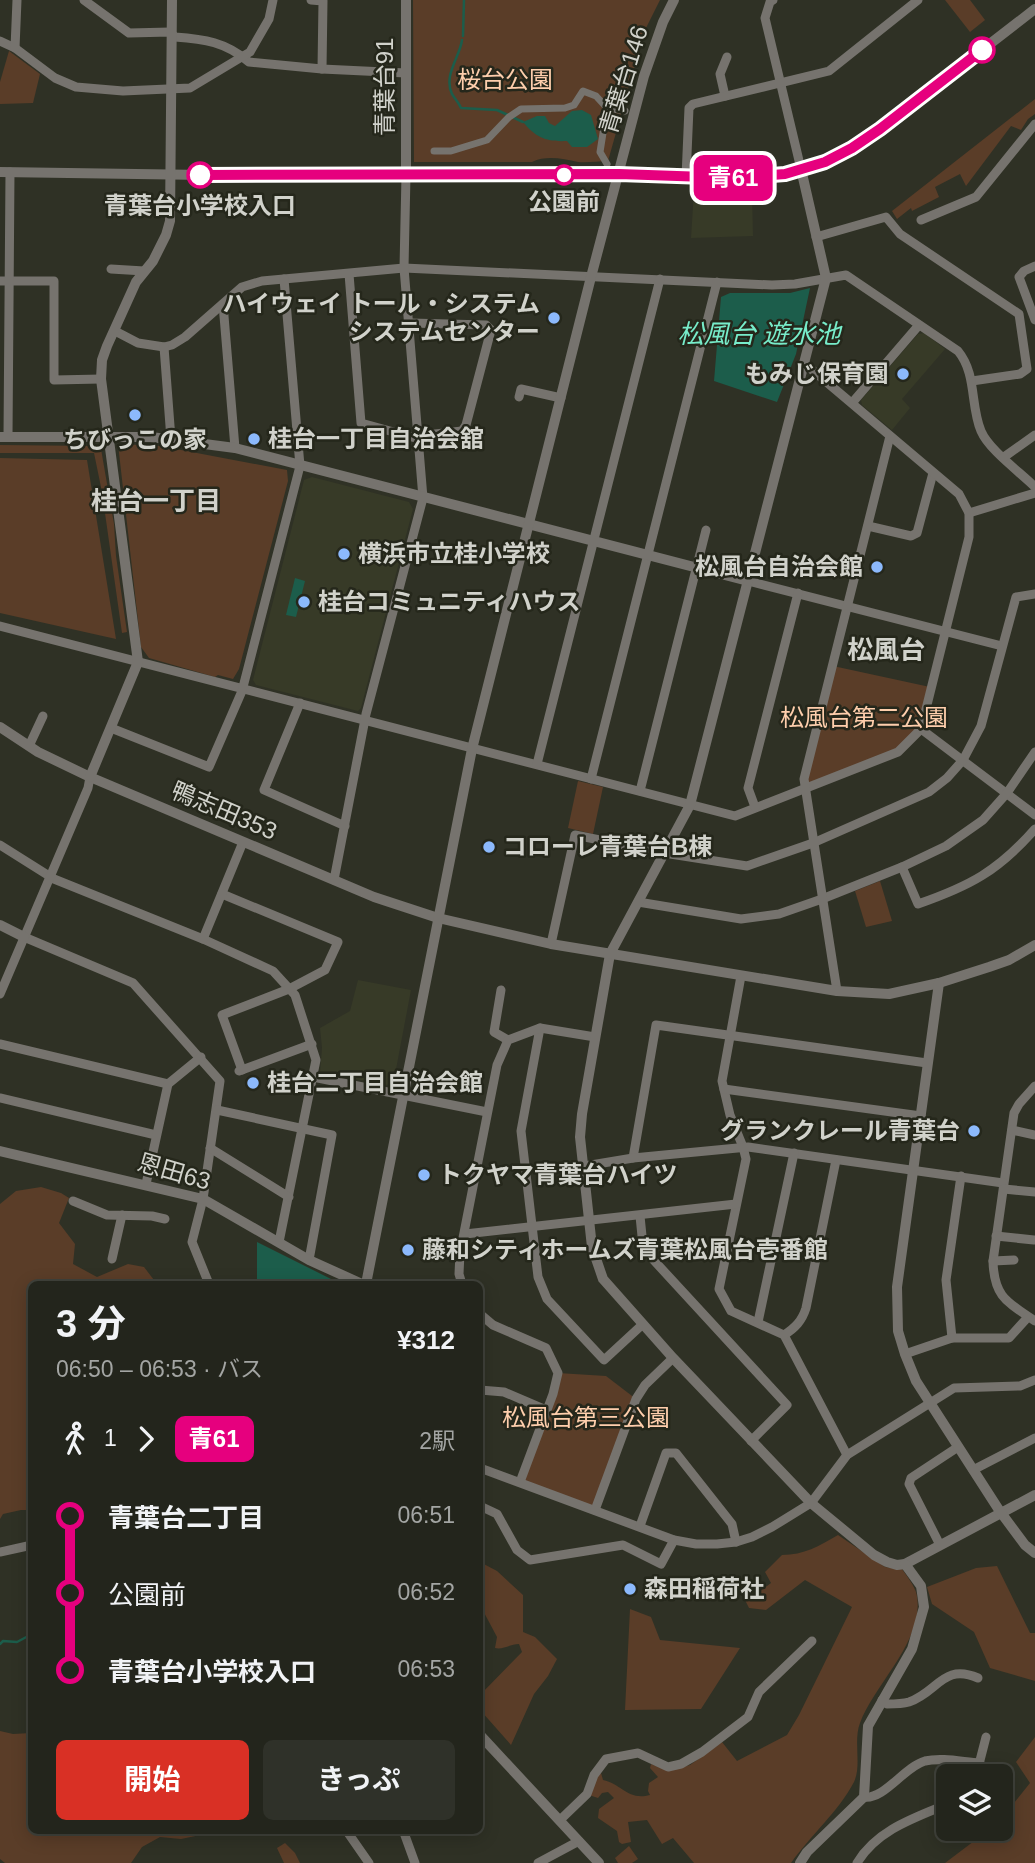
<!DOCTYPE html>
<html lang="ja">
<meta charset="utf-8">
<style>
:root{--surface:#23251c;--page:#2f3129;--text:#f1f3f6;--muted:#a3a5a3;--line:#40423b;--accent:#d93025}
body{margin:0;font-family:Helvetica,"Noto Sans JP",sans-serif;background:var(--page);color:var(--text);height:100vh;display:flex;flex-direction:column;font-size:26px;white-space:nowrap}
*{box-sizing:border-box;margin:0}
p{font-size:23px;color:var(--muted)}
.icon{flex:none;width:38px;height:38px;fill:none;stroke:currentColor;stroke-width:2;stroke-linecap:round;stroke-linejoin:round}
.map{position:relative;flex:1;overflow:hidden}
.details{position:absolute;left:28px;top:1281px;width:455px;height:553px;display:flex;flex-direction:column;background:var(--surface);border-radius:10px;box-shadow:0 4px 18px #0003,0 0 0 2px var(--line)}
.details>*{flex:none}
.badge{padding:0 14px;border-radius:10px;font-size:24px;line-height:46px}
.tools{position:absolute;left:936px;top:1764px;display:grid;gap:14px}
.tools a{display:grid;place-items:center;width:77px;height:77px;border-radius:10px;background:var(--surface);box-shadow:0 4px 18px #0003,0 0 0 2px var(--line);font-size:35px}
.map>.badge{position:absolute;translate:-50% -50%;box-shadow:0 0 0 4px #fff}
.legs{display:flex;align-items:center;gap:10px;height:77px;padding:0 28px;font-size:23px}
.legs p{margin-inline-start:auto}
.headline{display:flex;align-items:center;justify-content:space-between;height:119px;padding:0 28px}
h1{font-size:38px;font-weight:700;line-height:52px}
.action{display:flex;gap:14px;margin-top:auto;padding:14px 28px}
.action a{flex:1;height:80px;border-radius:10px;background:var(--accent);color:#fff;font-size:28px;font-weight:700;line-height:80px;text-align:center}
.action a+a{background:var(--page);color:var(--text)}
ul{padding:0 28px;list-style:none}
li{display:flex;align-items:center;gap:24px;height:77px;font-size:26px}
li i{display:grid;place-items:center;width:10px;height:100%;margin:0 9px;background:currentColor}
li i::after{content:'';width:18px;height:18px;margin:-9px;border:5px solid;border-radius:50%;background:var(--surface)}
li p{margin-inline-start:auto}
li:first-child i{background:linear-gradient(#0000 50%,currentColor 0)}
li:last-child i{background:linear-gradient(currentColor 50%,#0000 0)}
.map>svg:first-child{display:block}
.built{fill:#373a27}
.green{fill:#5a3d28}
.water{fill:#1c5d4b}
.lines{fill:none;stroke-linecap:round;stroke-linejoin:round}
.stream{stroke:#1c5d4b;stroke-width:2.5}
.pedestrian{stroke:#76736e;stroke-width:7}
.minor{stroke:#76736e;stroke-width:9}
.tertiary{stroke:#76736e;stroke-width:10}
.line-1-casing{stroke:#fff;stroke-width:16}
.line-1{stroke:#e6007e;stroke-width:10}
.stop-1-dot{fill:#fff;stroke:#e6007e;stroke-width:3.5}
.poi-dot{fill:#8cb9fc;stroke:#25271b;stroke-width:2.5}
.labels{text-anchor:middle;stroke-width:5;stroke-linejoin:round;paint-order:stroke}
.park-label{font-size:24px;fill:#feceac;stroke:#25271b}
.street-label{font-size:24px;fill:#d1d2cb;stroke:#25271b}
.stop-label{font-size:24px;font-weight:bold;fill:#d1d2cb;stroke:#25271b}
.poi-label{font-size:24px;font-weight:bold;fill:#d1d2cb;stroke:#25271b;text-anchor:start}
.water-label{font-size:26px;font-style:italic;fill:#77ecca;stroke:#25271b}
.neighbourhood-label{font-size:26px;font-weight:bold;fill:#d1d2cb;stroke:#25271b}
</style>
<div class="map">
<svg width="1035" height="1863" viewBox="0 0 1035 1863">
<rect width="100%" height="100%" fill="#2f3125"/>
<g class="built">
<polygon points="694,190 752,192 753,236 691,238"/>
<polygon points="924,333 945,349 902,399 910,408 892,430 862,405 861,400 918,334"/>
<polygon points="312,477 409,502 413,509 361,708 358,711 256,685 253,680 304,480"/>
<polygon points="358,980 411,990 394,1080 387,1085 320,1072 322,1048 320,1028 350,1011"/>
</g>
<g class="green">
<path d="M413,0H660L645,30L608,161C599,161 587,163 578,162C563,159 547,155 532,162H414Z"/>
<polygon points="945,0 970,0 985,20 970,32"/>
<polygon points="9,51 40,74 33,103 0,104 0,82"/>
<polygon points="1035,99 1035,114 1028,119 1021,130 1011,126 966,186 960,174 935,187 939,197 912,211 911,208 897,219 892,211"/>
<polygon points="118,444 160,446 287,470 288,481 239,669 233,679 218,675 215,677 149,658 141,647"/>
<polygon points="0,445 95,446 101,449 114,524 116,556 127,632 122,633 102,492 94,453 0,453"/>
<polygon points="0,458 87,460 116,639 0,613"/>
<polygon points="833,666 930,687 921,729 898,752 805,788"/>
<polygon points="578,781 603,787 593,834 568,828"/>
<polygon points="880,881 892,921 866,927 855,891"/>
<polygon points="41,1187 61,1193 69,1198 59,1223 75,1244 73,1264 97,1277 128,1264 144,1267 157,1284 32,1284 31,1510 21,1510 3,1514 0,1519 0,1204 16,1191"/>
<polygon points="558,1373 606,1376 636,1399 595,1510 523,1481"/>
<path d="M838,1535L885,1567L902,1569C907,1576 913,1584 916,1592C928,1637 874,1684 860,1723C853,1741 862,1765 854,1782C838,1812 811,1835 791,1863H694L673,1838L662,1844L647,1820L628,1822L631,1842L622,1844L619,1842L617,1831L598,1818L599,1809L614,1798L608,1792L602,1793L598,1798L589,1795L598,1775L601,1773L603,1780C622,1784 628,1801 650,1795L648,1791L649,1783L658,1777L650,1768L651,1764L669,1771L690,1765L722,1742L737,1761L787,1735L799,1715L852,1607L805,1580L766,1610L749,1608L739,1588L746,1583L755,1595L771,1583L765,1572L782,1555C804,1555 819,1546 838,1535Z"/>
<path d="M480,1562L497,1571L523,1595V1632L535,1637L557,1659L548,1676L534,1694L511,1745L481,1711L480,1695L522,1652L519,1644C510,1644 503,1650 495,1648L497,1637L480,1605Z"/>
<polygon points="997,1566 1030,1633 1035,1633 1035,1681 990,1668 974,1632 932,1604 927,1587 976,1568"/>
<polygon points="630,1609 651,1617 660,1640 740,1648 701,1709 625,1710"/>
<polygon points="0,1731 13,1734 31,1733 32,1830 252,1831 244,1835 215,1832 181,1839 160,1837 142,1847 131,1863 5,1863 0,1859"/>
<polygon points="1035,1737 1035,1863 945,1863 990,1829 1001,1829 1001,1819 1030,1783 1016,1762"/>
<polygon points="285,1843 295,1853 300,1863 284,1863 277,1848"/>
<polygon points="629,1846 638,1859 632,1863 618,1863 615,1858"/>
</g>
<g class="water">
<path d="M582,110L591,115L598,139L587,147H572L567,141C547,142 536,138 523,122L537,116H545L549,123L555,126L572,111Z"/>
<polygon points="810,288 796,354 777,402 714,381 721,297 730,293 790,293"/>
<polygon points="295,578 305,581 296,617 286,615"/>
<polygon points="257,1242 341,1284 257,1284"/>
</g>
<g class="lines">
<g class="stream">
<polyline points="463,36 464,0"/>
<path d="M462,40C460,57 443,75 452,94C455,99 459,103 461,108L497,110L523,122"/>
<polyline points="0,1644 3,1641 17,1642 32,1634"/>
</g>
<g class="pedestrian">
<polyline points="607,108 625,111"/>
<polyline points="434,151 451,151 487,140 509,117 521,109 565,108 574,105 583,91 596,96 607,108 600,152 607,164"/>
</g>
<g class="minor">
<path d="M84,0L129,33L170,32L175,37C204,39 226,42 249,62L322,69L406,73"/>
<polyline points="311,0 323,1 322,69"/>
<polyline points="773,0 770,2 765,18 801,169"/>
<polyline points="0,41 15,48 55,78 76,87 123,91 190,88 250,52 269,19 273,0"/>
<polyline points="15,48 17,0"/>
<polyline points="725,96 720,74 727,57"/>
<polyline points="686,177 689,108 693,104 829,71 918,0"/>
<polyline points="921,220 976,197 1035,124"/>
<polyline points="816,237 886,217 900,234 1019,314 1027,369 1020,374 972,381"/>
<polyline points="1035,266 1024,271 1019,277 1035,320"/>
<polyline points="111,269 144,271"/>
<polyline points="349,274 361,423 419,439 426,435 462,431 466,425 491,330 486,325 411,323"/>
<polyline points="0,281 54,281 54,380 101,379"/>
<polyline points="223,304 235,448"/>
<path d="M115,331L138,343L164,347L172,345L185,337L242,287L262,281L404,268L772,285L795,284L846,275L958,351C977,374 970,405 981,431C989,450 1020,472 1035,487"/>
<polyline points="164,347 171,439"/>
<polyline points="519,397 521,389 561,398"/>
<polyline points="852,403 919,325"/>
<polyline points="8,437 10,172"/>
<polyline points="1004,457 1035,435"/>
<polyline points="969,513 1035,493"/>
<polyline points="868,526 911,536 917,533 933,473"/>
<polyline points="748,581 1002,646"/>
<polyline points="0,626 735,816 898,752 921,729 969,537 969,513 959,494 804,363"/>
<polyline points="300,703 264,790 345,826"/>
<polyline points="111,728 209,767 242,691 300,466 284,279"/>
<polyline points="921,729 1035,815"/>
<polyline points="29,746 43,716"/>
<polyline points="537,764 660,279"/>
<polyline points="591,779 717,282"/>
<polyline points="640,791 706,530"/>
<polyline points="755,807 748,788 798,593"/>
<polyline points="0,845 54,879 203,939 273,971 295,995 316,1060 279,1242"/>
<path d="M902,867L918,904C970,886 998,871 1035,829"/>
<polyline points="334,880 366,714 423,498 404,268 406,175"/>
<polyline points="222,894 338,942 325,970 289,989 222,1015 242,1070"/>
<polyline points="638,902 741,919 779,914 822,899 902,867 946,846 983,820 1007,793 1035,752"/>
<polyline points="24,937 133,983 220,1081 203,1199 192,1242 209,1284"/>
<polyline points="203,939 243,842"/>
<polyline points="551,944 575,835 664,853 747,866 813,843 929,792 947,778 963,760 981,726 1016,597 1035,594"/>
<polyline points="741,976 722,1081 730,1115 743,1147 746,1159 719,1289 731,1311 784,1335 847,1455"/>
<polyline points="501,990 494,1032 508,1040"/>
<polyline points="837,991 804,779 890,436"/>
<polyline points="0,994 88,788 90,777"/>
<polyline points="540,1028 521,1131 538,1277 547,1299 604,1360 643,1324"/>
<polyline points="0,1044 168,1084"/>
<polyline points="239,1071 312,1044"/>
<polyline points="313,1077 487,1112"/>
<path d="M1035,1086L1019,1104L1014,1113L993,1261C994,1297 1007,1302 1035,1321"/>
<polyline points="724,1089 921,1116"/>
<polyline points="0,1098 156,1135"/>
<polyline points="217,1110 332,1135 309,1260"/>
<polyline points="1012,1130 1035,1135"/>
<polyline points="210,1148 289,1197"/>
<polyline points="633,1158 656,1025 927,1063"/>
<polyline points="585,1166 633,1158 748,1147 1003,1183"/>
<polyline points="146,1184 168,1084 201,1057"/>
<polyline points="1004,1189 1035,1192"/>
<polyline points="73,1201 107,1215 152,1216 165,1219"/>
<polyline points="640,1216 642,1236 648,1254 787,1405 751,1441"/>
<polyline points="465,1234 736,1204"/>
<polyline points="996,1236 1034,1240"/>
<polyline points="112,1259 122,1215"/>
<polyline points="993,1261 1014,1260"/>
<polyline points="462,1284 459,1274 460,1253 497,1065 508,1040 540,1028 595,1037"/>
<polyline points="480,1314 493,1325 546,1348 558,1373 553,1394 520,1482"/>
<polyline points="758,1322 794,1153"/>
<path d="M784,1335C795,1328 802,1321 806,1308L836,1160"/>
<polyline points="952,1338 946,1280 961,1176"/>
<polyline points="905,1354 952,1338 1009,1338 1028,1317"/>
<polyline points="480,1390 504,1392 546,1410"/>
<polyline points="480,1468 674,1540 696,1544 717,1544 736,1542 752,1537 772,1527 811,1503 847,1455 954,1388 1020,1386 1035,1380"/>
<polyline points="973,1470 1035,1438"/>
<polyline points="480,1506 497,1514 517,1550 530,1560 623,1545 661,1564 674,1540"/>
<polyline points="595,1510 636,1399 645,1385 673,1358"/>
<polyline points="640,1526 666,1453 676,1453 732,1524 736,1542"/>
<polyline points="940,1545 909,1484 911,1478 958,1447"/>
<polyline points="0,1552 32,1545"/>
<path d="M882,1700L887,1704C894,1704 902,1704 909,1702C938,1692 943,1663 978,1678"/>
<polyline points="976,1776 986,1737"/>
<path d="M864,1797C884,1800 904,1767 925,1761C942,1757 963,1762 980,1763"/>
<polyline points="560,1820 587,1794 594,1775 606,1759 638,1753 668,1767 681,1764 702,1752 748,1717 759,1692 812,1641"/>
<polyline points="346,1830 369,1863"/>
<polyline points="403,1830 415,1863"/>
<polyline points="538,1863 579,1841"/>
<path d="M857,1863C877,1830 914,1818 948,1804"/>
</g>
<g class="tertiary">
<polyline points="801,169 826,278 690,805 610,954 582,1114 580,1137 592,1247 603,1279 673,1358 811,1503 874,1555 887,1562 897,1565 905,1564 1035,1495"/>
<polyline points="0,172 268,176 619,174 735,178 785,174 825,162 852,148 880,129 1035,9"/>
<polyline points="406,175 406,0"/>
<polyline points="0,437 151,437 235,448 748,581"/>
<polyline points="0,727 38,752 90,777 374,897 438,918 551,944 837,991 889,994 939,983 989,967 1009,960 1035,945"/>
<polyline points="90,777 138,662 101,379 102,360 107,346 136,282 153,261 166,235 170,221 172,0"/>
<polyline points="0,925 24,937"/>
<polyline points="939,983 897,1287 898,1331 905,1354 916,1381 999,1510 1025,1545 1035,1553"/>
<polyline points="0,1151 203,1199 309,1260 362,1284"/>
<polyline points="366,1284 472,749 591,277 644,76 663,22 674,0"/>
<polyline points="480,1735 599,1863"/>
<polyline points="800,1863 807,1852 864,1797 868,1726 912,1649 924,1607 921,1586 905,1564"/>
</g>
</g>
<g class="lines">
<defs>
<polyline id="line-1" points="200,175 619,174 735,178 785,174 825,162 852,148 880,129 982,50"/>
</defs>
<use href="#line-1" class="line-1-casing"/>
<use href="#line-1" class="line-1"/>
</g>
<g class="stop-1-dot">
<circle cx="982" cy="50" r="12"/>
<circle cx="200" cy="175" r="12"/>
<circle cx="564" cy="175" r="9"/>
</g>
<g class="poi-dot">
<circle cx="554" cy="318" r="7"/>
<circle cx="903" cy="374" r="7"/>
<circle cx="135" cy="415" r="7"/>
<circle cx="254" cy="439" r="7"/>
<circle cx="344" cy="554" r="7"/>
<circle cx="877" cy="567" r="7"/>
<circle cx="304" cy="602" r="7"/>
<circle cx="489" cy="847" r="7"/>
<circle cx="253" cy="1083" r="7"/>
<circle cx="974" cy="1131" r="7"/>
<circle cx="424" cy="1175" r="7"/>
<circle cx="408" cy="1250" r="7"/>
<circle cx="630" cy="1589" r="7"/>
</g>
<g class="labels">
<g class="park-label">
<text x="505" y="88">桜台公園</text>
<text x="864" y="726">松風台第二公園</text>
<text x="586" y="1426">松風台第三公園</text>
</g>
<g class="street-label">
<text transform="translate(624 80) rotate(-73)" y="8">青葉台146</text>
<text transform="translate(385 87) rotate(-90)" y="8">青葉台91</text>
<text transform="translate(224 811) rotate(23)" y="8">鴨志田353</text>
<text transform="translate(174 1172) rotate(16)" y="8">恩田63</text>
</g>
<g class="stop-label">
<text x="564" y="210">公園前</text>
<text x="200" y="214">青葉台小学校入口</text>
</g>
<g class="poi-label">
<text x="540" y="312" text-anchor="end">ハイウェイ トール・システム<tspan x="540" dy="28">システムセンター</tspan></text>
<text x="889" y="382" text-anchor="end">もみじ保育園</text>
<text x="268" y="447">桂台一丁目自治会舘</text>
<text x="135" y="448" text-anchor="middle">ちびっこの家</text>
<text x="358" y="562">横浜市立桂小学校</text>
<text x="863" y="575" text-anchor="end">松風台自治会館</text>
<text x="318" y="610">桂台コミュニティハウス</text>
<text x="503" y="855">コローレ青葉台B棟</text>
<text x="267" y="1091">桂台二丁目自治会館</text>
<text x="960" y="1139" text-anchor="end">グランクレール青葉台</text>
<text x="438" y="1183">トクヤマ青葉台ハイツ</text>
<text x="422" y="1258">藤和シティホームズ青葉松風台壱番館</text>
<text x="644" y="1597">森田稲荷社</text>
</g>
<g class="water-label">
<text x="759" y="343">松風台 遊水池</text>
</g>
<g class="neighbourhood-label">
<text x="156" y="510">桂台一丁目</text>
<text x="886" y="659">松風台</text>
</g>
</g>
</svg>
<div class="tools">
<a><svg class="icon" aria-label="layers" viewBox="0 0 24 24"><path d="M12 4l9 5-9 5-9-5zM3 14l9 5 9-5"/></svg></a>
</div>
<b class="badge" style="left:733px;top:178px;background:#e6007e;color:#fff">青61</b>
<section class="details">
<div class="headline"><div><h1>3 分</h1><p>06:50 – 06:53 · バス</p></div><b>¥312</b></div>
<div class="legs"><svg class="icon" aria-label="walk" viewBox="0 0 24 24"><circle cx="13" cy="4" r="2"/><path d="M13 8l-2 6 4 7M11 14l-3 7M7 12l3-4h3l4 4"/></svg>1<svg class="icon" aria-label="forward" viewBox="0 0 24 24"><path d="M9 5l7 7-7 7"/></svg><b class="badge" style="background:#e6007e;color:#fff">青61</b><p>2駅</p></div>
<ul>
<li><i style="color:#e6007e"></i><b>青葉台二丁目</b><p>06:51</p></li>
<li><i style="color:#e6007e"></i><span>公園前</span><p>06:52</p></li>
<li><i style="color:#e6007e"></i><b>青葉台小学校入口</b><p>06:53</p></li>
</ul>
<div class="action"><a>開始</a><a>きっぷ</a></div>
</section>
</div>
